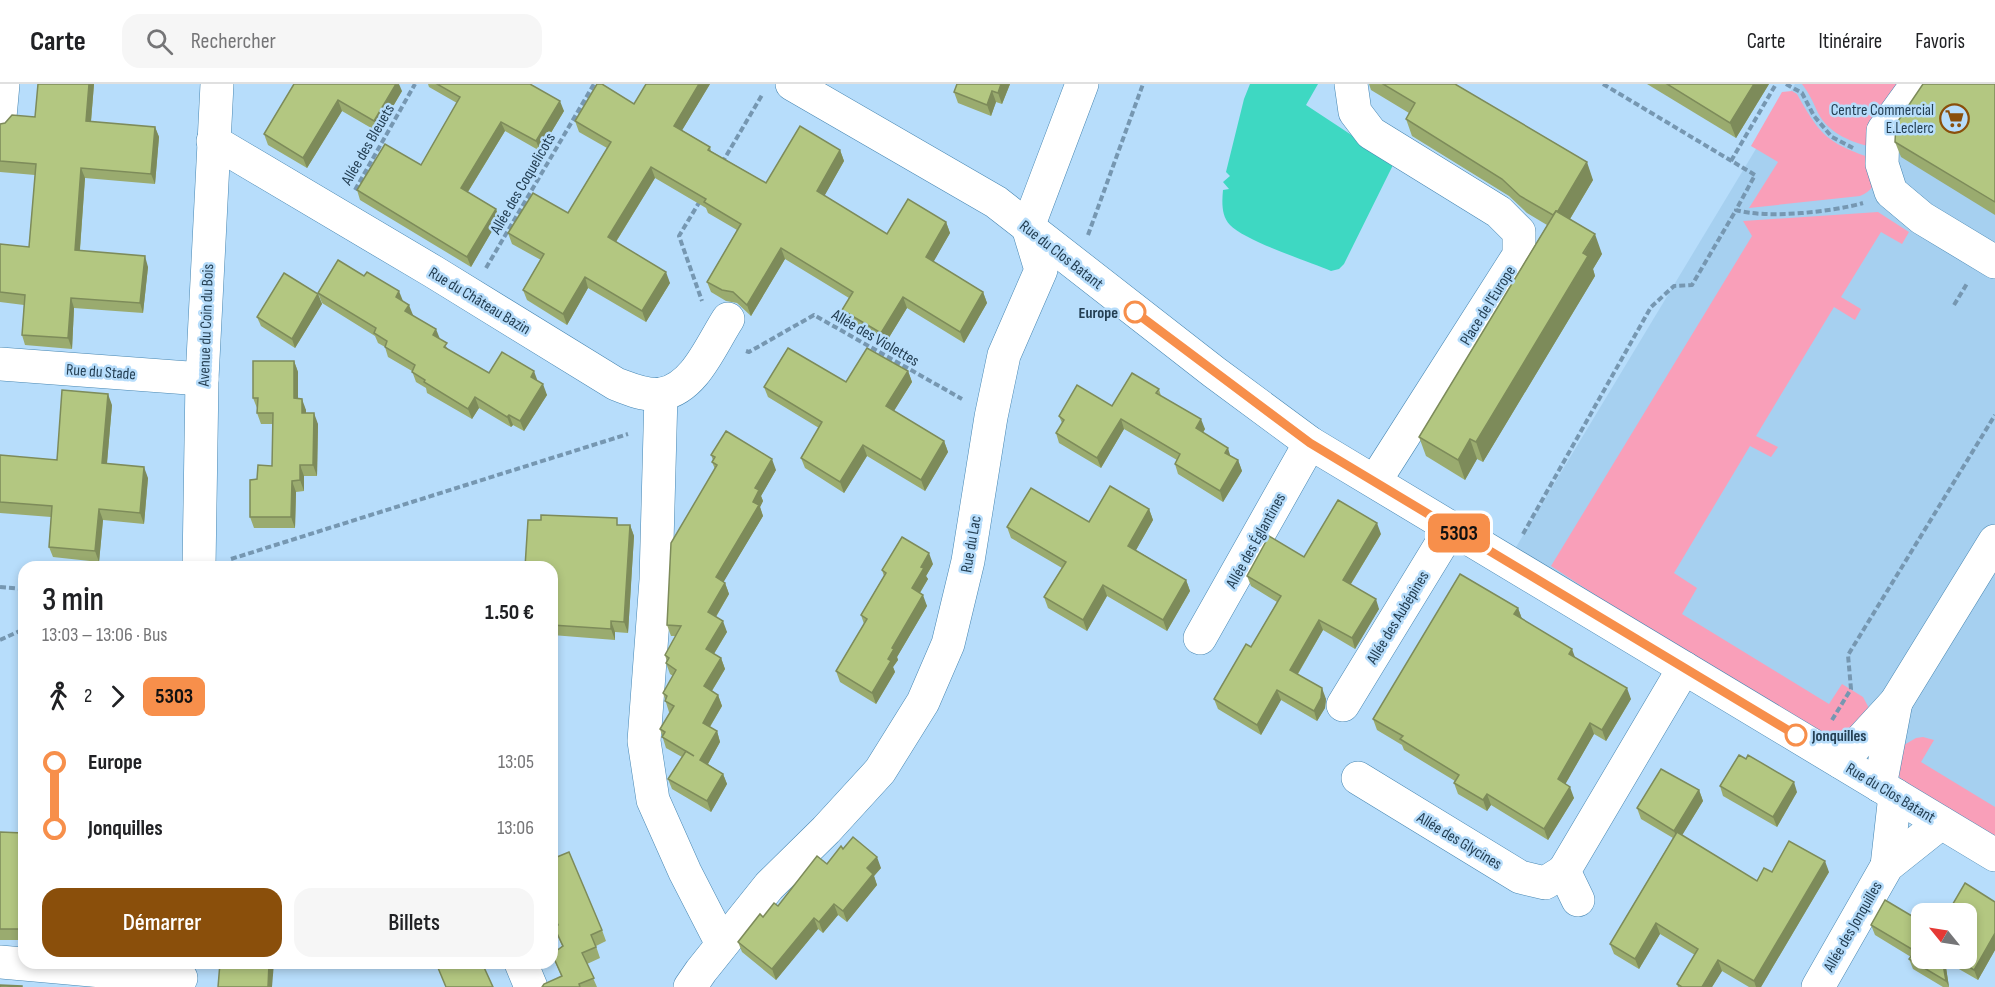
<!DOCTYPE html>
<html lang="fr">
<meta charset="utf-8">
<style>
:root{--surface:#fff;--page:#f6f6f6;--text:#202124;--muted:#757577;--line:#e0e0e0;--accent:#8a4f0b}
body{margin:0;font-family:"Sofia Sans Condensed",sans-serif;background:var(--page);color:var(--text);height:100vh;display:flex;flex-direction:column;font-size:22px;white-space:nowrap}
*{box-sizing:border-box;margin:0}
p{font-size:20px;color:var(--muted)}
.icon{flex:none;width:33px;height:33px;fill:none;stroke:currentColor;stroke-width:2;stroke-linecap:round;stroke-linejoin:round}
.map{position:relative;flex:1;overflow:hidden}
.sheet{position:absolute;left:18px;top:477px;width:540px;height:408px;display:flex;flex-direction:column;background:var(--surface);border-radius:18px;box-shadow:0 3px 9px #0003}
.sheet>*{flex:none}
.badge{padding:0 12px;border-radius:9px;font-size:21px;line-height:39px}
.needle{width:39px;rotate:300deg}
.tools{position:absolute;left:1911px;top:819px;display:grid;gap:12px}
.tools a{display:grid;place-items:center;width:66px;height:66px;border-radius:12px;background:var(--surface);box-shadow:0 3px 9px #0003;font-size:30px}
.map>.badge{position:absolute;translate:-50% -50%;box-shadow:0 0 0 3px #fff}
.legs{display:flex;align-items:center;gap:9px;height:66px;padding:0 24px;font-size:20px}
.legs p{margin-inline-start:auto}
.headline{display:flex;align-items:center;justify-content:space-between;height:102px;padding:0 24px}
h1{font-size:33px;font-weight:600;line-height:45px}
.button{display:flex;gap:12px;margin-top:auto;padding:12px 24px}
.button a{flex:1;height:69px;border-radius:18px;background:var(--accent);color:#fff;font-size:24px;font-weight:600;line-height:69px;text-align:center}
.button a+a{background:var(--page);color:var(--text)}
ul{padding:0 24px;list-style:none}
li{display:flex;align-items:center;gap:21px;height:66px;font-size:22px}
li i{display:grid;place-items:center;width:9px;height:100%;margin:0 8px;background:currentColor}
li i::after{content:'';width:15px;height:15px;margin:-8px;border:4px solid;border-radius:50%;background:var(--surface)}
li p{margin-inline-start:auto}
li:first-child i{background:linear-gradient(#0000 50%,currentColor 0)}
li:last-child i{background:linear-gradient(currentColor 50%,#0000 0)}
header{display:flex;align-items:center;gap:36px;box-sizing:border-box;height:84px;padding:0 30px;background:var(--surface);border-bottom:2px solid var(--line)}
header strong{font-size:28px}
nav{display:flex;gap:33px;margin-inline-start:auto;font-size:21px}
.search{width:420px;height:54px;background:var(--page);display:flex;align-items:center;gap:15px;box-sizing:border-box;padding:0 21px;border-radius:18px;color:var(--muted);font-size:22px}
.map>svg:first-child{display:block}
.built{fill:#a6d0f0}
.green{fill:#f99fb9}
.water{fill:#3ed8c2}
.lines{fill:none;stroke-linecap:round;stroke-linejoin:round}
.minor-casing{stroke:#4686b2;stroke-width:34}
.path{stroke:#7697b1;stroke-width:4;stroke-dasharray:6 3;stroke-linecap:butt}
.minor{stroke:#fff;stroke-width:33}
.wall{fill:#9aab6f}
.shaded-wall{fill:#7d8b5a}
.building{fill:#b3c781;stroke:#7d8b5a;stroke-width:1.5}
.line-1-casing{stroke:#fff;stroke-width:14}
.line-1{stroke:#f78f4b;stroke-width:9}
.stop-1-dot{fill:#fff;stroke:#f78f4b;stroke-width:3}
.labels{text-anchor:middle;stroke-width:5;stroke-linejoin:round;paint-order:stroke}
.poi-label{font-size:16px;fill:#243f53;stroke:#b7ddfb;text-anchor:end}
.street-label{font-size:16px;fill:#243f53;stroke:#b7ddfb}
.stop-label{font-size:16px;font-weight:bold;fill:#243f53;stroke:#b7ddfb;text-anchor:end}
</style>
<header>
<strong>Carte</strong>
<div class="search"><svg class="icon" aria-label="search" viewBox="0 0 24 24"><circle cx="10" cy="10" r="6"/><path d="M15 15l6 6"/></svg>Rechercher</div>
<nav><a>Carte</a><a>Itinéraire</a><a>Favoris</a></nav>
</header>
<div class="map">
<svg width="1995" height="903" viewBox="0 0 1995 903">
<rect width="100%" height="100%" fill="#b7ddfb"/>
<polygon class="built" points="1795,0 1995,0 1995,771 1507,478"/>
<g class="green">
<path d="M1802,0H1906L1868,62C1848,57 1828,48 1818,29C1813,18 1809,9 1802,0Z"/>
<path d="M1792,7L1797,10C1821,53 1828,59 1874,75C1875,93 1879,104 1860,112L1749,124L1778,78L1751,62L1782,8Z"/>
<polygon points="1878,128 1909,148 1902,160 1881,148 1841,213 1861,225 1855,236 1834,223 1756,352 1778,363 1771,373 1750,362 1674,489 1697,504 1682,530 1829,620 1842,600 1863,613 1871,628 1839,656 1829,655 1664,556 1551,482 1752,152 1743,137"/>
<polygon points="1923,653 1934,656 1921,678 1995,723 1995,755 1905,700 1897,690 1904,661 1916,654"/>
</g>
<path class="water" d="M1250,0H1318L1306,21L1394,79L1344,180L1339,185L1331,187C1308,177 1245,157 1230,141C1221,132 1222,117 1223,106L1229,105L1223,98L1230,92L1226,88L1244,15Z"/>
<g class="lines">
<defs>
<g id="minor">
<polyline points="792,0 996,118 1214,288 1310,359 1995,771"/>
<polyline points="1351,0 1355,28 1371,49 1499,128 1519,148 1519,171 1375,397"/>
<polyline points="1917,0 1883,47 1882,80 1891,108 1922,134 1995,178"/>
<polyline points="0,33 3,0"/>
<path d="M213,57L434,188L616,300C630,305 647,313 662,310C695,304 711,261 728,235"/>
<polyline points="0,280 202,295"/>
<polyline points="661,310 656,496 644,657 653,716 685,788 722,860"/>
<polyline points="199,483 202,295 217,0"/>
<polyline points="1200,554 1310,359"/>
<polyline points="1343,621 1451,444"/>
<polyline points="1841,678 1896,618 1995,457"/>
<polyline points="1358,694 1520,793 1545,799 1564,787"/>
<polyline points="1880,702 1896,618"/>
<polyline points="1887,782 1895,711"/>
<polyline points="1578,816 1564,787 1684,584"/>
<polyline points="0,878 181,894"/>
<polyline points="521,879 531,903"/>
<polyline points="690,903 701,887 769,802 826,746 880,687 923,618 948,560 968,477 991,333 1004,271 1041,186 1028,143 1082,0"/>
<polyline points="1818,903 1887,782 1941,739"/>
</g>
</defs>
<use href="#minor" class="minor-casing"/>
<g class="path">
<path d="M1603,0L1755,91L1736,126C1766,135 1832,128 1863,119"/>
<polyline points="1786,0 1802,9 1814,32 1832,53 1853,64"/>
<polyline points="1731,77 1776,0"/>
<polyline points="722,79 762,11"/>
<polyline points="355,106 415,0"/>
<polyline points="700,117 679,152 702,217"/>
<polyline points="1088,151 1143,0"/>
<polyline points="486,184 594,0"/>
<polyline points="1954,221 1968,198"/>
<polyline points="746,267 749,268 814,231 962,315"/>
<polyline points="1523,450 1651,223 1674,202 1692,201 1736,126"/>
<polyline points="231,475 628,350"/>
<polyline points="0,503 24,505"/>
<polyline points="0,556 24,545"/>
<polyline points="1832,636 1851,605 1848,571 1995,331"/>
</g>
<use href="#minor" class="minor"/>
</g>
<g class="wall">
<polygon points="38,0 94,0 91,38 155,43 159,53 155,100 85,94 80,166 148,183 143,229 74,224 72,265 25,261 22,251 24,221 0,218 0,160 29,163 35,91 0,88 0,40 35,33"/>
<polygon points="294,0 402,7 378,48 342,27 307,84 268,61 264,50"/>
<polygon points="428,0 532,0 531,1 564,27 540,67 505,47 468,108 496,125 499,135 471,183 360,116 357,106 421,81 457,19 429,3"/>
<polygon points="646,0 710,0 682,46 710,63 711,67 766,99 840,66 844,77 824,112 887,150 946,138 950,149 933,178 983,208 987,219 964,259 907,224 885,260 846,237 842,226 849,214 785,175 751,232 737,219 726,217 711,208 707,198 737,146 708,129 706,124 655,94 616,158 670,199 646,238 588,204 567,241 527,216 523,206 541,176 512,160 508,149 568,129 607,64 579,48 575,37 634,20"/>
<polygon points="957,0 1010,0 1002,20 996,18 991,32 958,19 954,8"/>
<polygon points="1369,0 1455,0 1593,96 1570,135 1602,170 1593,185 1595,192 1483,378 1477,375 1465,396 1426,372 1419,353 1547,141 1527,129 1509,112 1412,52 1406,35 1409,29 1371,6"/>
<polygon points="1647,0 1769,0 1736,54"/>
<polygon points="1995,0 1995,131 1901,73 1895,58"/>
<polygon points="318,209 403,217 412,231 440,255 449,266 489,289 538,297 547,311 524,347 513,341 511,343 479,324 472,335 427,309 426,304 416,298 412,287 388,273 385,263 378,259 375,252 322,219"/>
<polygon points="318,210 322,220 295,264 261,242 257,233"/>
<polygon points="294,277 298,288 298,315 306,326 306,329 318,340 317,392 304,392 304,407 296,408 295,444 254,444 250,433 257,395 272,382 273,340 261,340 257,329 258,324 257,324 253,314"/>
<polygon points="908,287 912,298 894,327 944,357 948,368 925,407 867,372 844,409 805,384 801,374 819,344 768,313 764,303 846,298"/>
<polygon points="1159,305 1161,312 1205,345 1203,349 1231,372 1238,376 1242,387 1223,418 1178,390 1175,380 1177,376 1124,345 1101,384 1059,359 1056,349 1062,339 1059,332 1112,322"/>
<polygon points="112,321 107,379 148,394 144,440 103,436 99,478 53,473 49,463 51,433 0,429 0,371 57,376"/>
<polygon points="711,371 776,386 761,412 763,417 760,423 763,432 723,498 725,499 729,510 716,533 727,548 714,570 721,574 725,585 712,607 718,611 722,622 710,643 717,647 720,658 708,680 723,690 727,700 711,728 672,705 668,695 682,673 666,664 660,645 670,628 669,628 663,609 673,592 670,590 666,579 667,578 665,571 676,552 671,552 667,541 715,385 712,378 713,376"/>
<polygon points="1149,425 1153,436 1136,466 1186,496 1190,507 1167,547 1107,512 1087,547 1048,524 1044,513 1062,484 1011,454 1007,443 1089,438"/>
<polygon points="619,441 630,441 634,452 628,549 615,548 615,556 552,551 552,483"/>
<polygon points="1381,450 1351,500 1379,525 1355,565 1323,546 1298,590 1326,615 1325,624 1317,637 1281,616 1261,651 1218,625 1214,615 1251,563 1277,518 1251,502 1247,492 1304,473"/>
<polygon points="933,480 926,492 928,495 920,509 927,522 897,573 898,576 893,583 895,588 876,620 840,598 836,587 864,540 861,531 884,492 882,486"/>
<polygon points="1518,524 1522,535 1631,615 1606,657 1594,650 1565,700 1574,714 1548,756 1491,721 1487,727 1458,710 1454,699 1455,697 1404,666 1402,661 1377,646 1373,635"/>
<polygon points="1720,702 1797,708 1777,743 1723,712"/>
<polygon points="1699,706 1703,717 1682,751 1757,797 1772,788 1829,788 1761,903 1749,903 1722,887 1712,903 1678,903 1677,900 1695,871 1660,850 1639,885 1614,870 1610,860 1673,754 1641,735 1637,724"/>
<polygon points="0,748 23,749 24,751 24,843 23,843 23,856 0,856"/>
<polygon points="552,761 557,773 602,846 606,857 596,862 600,874 587,880 597,903 542,903 561,892 552,870 562,862 554,843 557,841 552,828"/>
<polygon points="843,765 881,784 874,792 877,801 847,838 838,831 823,849 818,845 776,896 742,868 738,858 763,833 778,822"/>
<polygon points="1885,816 1922,874 1966,874 1995,818 1995,866 1978,896 1945,877 1949,903 1943,903 1913,885 1909,875 1911,873 1875,851 1871,841"/>
</g>
<g class="shaded-wall">
<polygon points="89,0 94,0 90,48 86,37"/>
<polygon points="396,0 399,0 402,7 378,48 374,37"/>
<polygon points="699,0 710,0 678,53 674,42"/>
<polygon points="1001,0 1010,0 1002,20 998,9"/>
<polygon points="1754,0 1769,0 1736,54 1730,39"/>
<polygon points="992,7 996,18 991,32 987,21"/>
<polygon points="338,16 342,27 307,84 303,74"/>
<polygon points="560,17 564,27 540,67 536,57"/>
<polygon points="501,38 505,47 464,114 461,104"/>
<polygon points="155,43 159,53 155,100 151,90"/>
<polygon points="840,66 844,77 821,118 817,107"/>
<polygon points="1587,78 1593,96 1561,150 1555,132"/>
<polygon points="651,83 655,94 612,164 608,153"/>
<polygon points="81,84 85,94 79,177 75,166"/>
<polygon points="496,125 499,135 471,183 467,173"/>
<polygon points="946,138 950,149 930,184 926,173"/>
<polygon points="1595,150 1602,170 1593,185 1595,192 1483,378 1476,358"/>
<polygon points="781,164 785,175 751,232 747,221"/>
<polygon points="145,172 148,183 143,229 140,219"/>
<polygon points="666,188 670,199 646,238 642,227"/>
<polygon points="585,193 588,204 567,241 563,230"/>
<polygon points="399,207 403,217 396,213"/>
<polygon points="983,208 987,219 964,259 960,248"/>
<polygon points="318,210 322,220 295,264 292,255"/>
<polygon points="903,213 907,224 885,260 881,249"/>
<polygon points="71,214 74,224 72,265 68,254"/>
<polygon points="409,221 413,231 409,238 405,227"/>
<polygon points="436,245 440,255 433,251"/>
<polygon points="294,277 298,288 298,325 294,314"/>
<polygon points="534,287 538,298 531,293"/>
<polygon points="908,287 912,298 890,333 886,322"/>
<polygon points="543,300 547,311 524,347 520,337"/>
<polygon points="108,310 112,321 106,390 102,379"/>
<polygon points="475,313 479,324 472,335 468,325"/>
<polygon points="302,315 306,326 306,339 302,329"/>
<polygon points="314,329 318,340 317,392 313,381"/>
<polygon points="509,331 513,341 511,343 507,333"/>
<polygon points="1121,335 1124,345 1101,384 1097,374"/>
<polygon points="1201,335 1205,345 1199,354 1196,344"/>
<polygon points="1470,355 1477,375 1465,396 1458,376"/>
<polygon points="944,357 948,368 925,407 921,396"/>
<polygon points="863,361 867,372 844,409 840,398"/>
<polygon points="1228,364 1231,374 1225,369"/>
<polygon points="772,375 776,386 761,412 763,417 760,423 763,432 720,504 716,493 753,418 755,404"/>
<polygon points="1238,376 1242,387 1223,418 1220,407"/>
<polygon points="300,381 304,392 304,407 300,396"/>
<polygon points="144,383 148,394 144,440 140,429"/>
<polygon points="292,397 296,408 295,444 291,433"/>
<polygon points="99,425 103,436 99,478 95,467"/>
<polygon points="1149,425 1153,436 1132,473 1128,462"/>
<polygon points="1377,439 1381,450 1347,506 1343,496"/>
<polygon points="630,441 634,452 628,549 624,538"/>
<polygon points="929,469 933,480 926,492 928,495 916,515 912,504 921,483"/>
<polygon points="1186,496 1190,507 1167,547 1163,536"/>
<polygon points="725,499 729,510 712,539 708,528"/>
<polygon points="1103,501 1107,512 1087,547 1083,536"/>
<polygon points="923,511 927,522 897,573 898,576 893,583 895,588 876,620 872,609 888,575 892,564"/>
<polygon points="1376,515 1379,525 1355,565 1352,554"/>
<polygon points="1518,524 1522,535 1514,530"/>
<polygon points="1319,536 1323,546 1294,596 1290,586"/>
<polygon points="611,537 615,548 615,556 611,545"/>
<polygon points="723,537 727,548 710,576 706,565"/>
<polygon points="1572,565 1576,576 1569,570"/>
<polygon points="721,574 725,585 708,613 704,602"/>
<polygon points="1322,604 1326,615 1325,624 1317,637 1314,627"/>
<polygon points="1627,604 1631,615 1606,657 1602,646"/>
<polygon points="1277,606 1281,616 1261,651 1257,641"/>
<polygon points="718,611 722,622 706,649 703,639"/>
<polygon points="1590,639 1594,650 1562,706 1558,695"/>
<polygon points="717,647 720,658 704,687 700,676"/>
<polygon points="723,690 727,700 711,728 707,717"/>
<polygon points="1794,698 1797,708 1777,743 1773,733"/>
<polygon points="1570,703 1574,714 1548,756 1544,745"/>
<polygon points="1699,706 1703,717 1678,758 1674,747"/>
<polygon points="1487,710 1491,721 1487,727 1483,716"/>
<polygon points="877,773 881,784 874,792 877,801 847,838 843,827 867,784"/>
<polygon points="1825,777 1829,788 1761,903 1756,903 1754,897"/>
<polygon points="834,820 838,831 823,849 819,838"/>
<polygon points="19,832 23,843 23,856 19,845"/>
<polygon points="814,834 818,845 776,896 772,885"/>
<polygon points="1656,839 1660,850 1639,885 1635,875"/>
<polygon points="1995,849 1995,866 1978,896 1974,886"/>
<polygon points="1942,874 1944,874 1945,877 1949,903 1946,897"/>
<polygon points="1718,876 1722,887 1712,903 1702,903"/>
<polygon points="269,879 274,879 272,903 268,903"/>
</g>
<g class="building">
<polygon points="38,0 89,0 86,37 155,43 151,90 81,84 75,166 145,172 140,219 71,214 68,254 22,251 25,211 0,208 0,160 29,163 36,80 0,77 0,40 5,39 12,31 35,33"/>
<polygon points="294,0 396,0 374,37 338,16 303,74 264,50"/>
<polygon points="437,0 530,0 560,17 536,57 501,38 461,104 496,125 467,173 357,106 385,60 421,81 460,13"/>
<polygon points="597,0 602,0 634,20 646,0 699,0 674,42 710,63 708,66 766,99 800,42 840,66 817,107 887,150 908,115 946,138 926,173 983,208 960,248 903,213 881,249 842,226 853,208 781,164 747,221 733,208 722,206 707,198 741,140 704,118 706,115 651,83 608,153 666,188 642,227 585,193 563,230 523,206 544,170 508,149 533,109 568,129 611,58 575,37"/>
<polygon points="957,0 1001,0 998,9 992,7 987,21 954,8"/>
<polygon points="1383,0 1455,0 1587,78 1558,127 1556,127 1553,131 1520,112 1502,95 1406,35 1415,19"/>
<polygon points="1667,0 1754,0 1730,39"/>
<polygon points="1923,0 1995,0 1995,118 1895,58 1896,40"/>
<polygon points="1556,127 1595,150 1583,169 1588,172 1476,358 1470,355 1458,376 1419,353"/>
<polygon points="338,176 364,192 367,188 399,207 396,213 409,221 405,227 436,245 433,251 447,259 444,263 489,289 502,268 534,287 531,293 543,300 520,337 509,331 507,333 475,313 468,325 424,298 425,296 412,288 415,281 385,263 387,257 374,249 376,244 318,209"/>
<polygon points="284,189 318,210 292,255 257,233"/>
<polygon points="788,264 846,298 867,264 908,287 886,322 944,357 921,396 863,361 840,398 801,374 822,338 764,303"/>
<polygon points="253,277 294,277 294,314 302,315 302,329 314,329 313,381 300,381 300,396 292,397 291,433 250,433 250,396 257,395 258,381 272,382 273,329 257,329 258,314 253,314"/>
<polygon points="1132,289 1159,305 1156,309 1201,335 1196,344 1228,364 1225,369 1238,376 1220,407 1175,380 1180,370 1121,335 1097,374 1056,349 1064,336 1059,332 1077,301 1112,322"/>
<polygon points="62,306 108,310 102,379 144,383 140,429 99,425 95,467 49,463 52,422 0,418 0,371 57,376"/>
<polygon points="726,347 772,375 755,404 759,406 753,418 759,421 716,493 725,499 708,528 723,537 706,565 721,574 704,602 718,611 703,639 717,647 700,676 723,690 707,717 668,695 686,667 694,672 662,653 665,648 660,645 674,622 665,617 667,612 663,609 676,586 666,579 669,574 665,571 681,542 667,541 671,459 717,381 712,378 715,373 711,371"/>
<polygon points="1110,402 1149,425 1128,462 1186,496 1163,536 1103,501 1083,536 1044,513 1066,478 1007,443 1031,404 1089,438"/>
<polygon points="1338,416 1377,439 1343,496 1376,515 1352,554 1319,536 1290,586 1322,604 1321,614 1314,627 1277,606 1257,641 1214,615 1246,560 1251,563 1281,512 1247,492 1269,452 1304,473"/>
<polygon points="541,431 617,434 617,441 630,441 624,538 611,537 611,545 552,541 552,483 525,483 528,436 541,436"/>
<polygon points="902,453 929,469 921,483 924,484 912,504 923,511 892,564 894,565 888,575 891,577 872,609 836,587 867,535 861,531 886,489 882,486"/>
<polygon points="1460,490 1518,524 1514,530 1572,565 1569,570 1627,604 1602,646 1590,639 1558,695 1570,703 1544,745 1487,710 1483,716 1454,699 1459,691 1400,655 1403,652 1373,635"/>
<polygon points="1739,671 1746,675 1748,671 1794,698 1773,733 1720,702"/>
<polygon points="1661,685 1699,706 1674,747 1637,724"/>
<polygon points="0,748 23,749 24,833 19,832 19,845 0,845"/>
<polygon points="1677,748 1757,797 1764,784 1772,788 1789,757 1825,777 1754,897 1718,876 1702,903 1682,903 1677,900 1698,865 1656,839 1635,875 1610,860"/>
<polygon points="853,753 877,773 867,784 873,790 843,827 834,820 819,838 814,834 772,885 738,858 760,830 763,833 774,819 778,822 817,772 827,780 841,762 843,765"/>
<polygon points="552,761 557,773 569,768 602,846 591,851 596,863 582,869 594,894 579,900 580,903 542,903 544,900 562,892 552,870 563,862 554,843 558,841 552,827"/>
<polygon points="1965,799 1995,818 1995,849 1974,886 1954,874 1966,874 1966,830 1947,830"/>
<polygon points="1885,816 1922,838 1922,874 1942,874 1946,897 1909,875 1915,867 1871,841"/>
<polygon points="220,879 269,879 268,903 218,903"/>
<polygon points="436,879 482,879 493,903 446,903"/>
<polygon points="0,901 22,902 22,903 0,903"/>
</g>
<g class="lines">
<defs>
<polyline id="line-1" points="1135,228 1310,359 1796,651"/>
</defs>
<use href="#line-1" class="line-1-casing"/>
<use href="#line-1" class="line-1"/>
</g>
<defs>
<symbol id="supermarket-ring" viewBox="-11 -11 22 22"><circle r="9.5" fill="#b7ddfb" stroke="#8a4f0b" stroke-width="1.5"/><path d="M-6-5.5h2.5l.6 2H6L4.5 2H-2.5L-4.4-4H-6ZM-1.5 3.2a1.3 1.3 0 1 0 .1 0ZM3 3.2a1.3 1.3 0 1 0 .1 0Z" fill="#8a4f0b"/></symbol>
</defs>
<g fill-rule="evenodd">
<use href="#supermarket-ring" x="1938" y="18" width="33" height="33"/>
</g>
<g class="stop-1-dot">
<circle cx="1135" cy="228" r="10"/>
<circle cx="1796" cy="651" r="10"/>
</g>
<g class="labels">
<g class="poi-label">
<text x="1934" y="31">Centre Commercial<tspan x="1934" dy="18">E.Leclerc</tspan></text>
</g>
<g class="street-label">
<text transform="translate(367 60) rotate(-60)" y="6">Allée des Bleuets</text>
<text transform="translate(522 99) rotate(-60)" y="6">Allée des Coquelicots</text>
<text transform="translate(1062 170) rotate(38)" y="6">Rue du Clos Batant</text>
<text transform="translate(480 216) rotate(31)" y="6">Rue du Château Bazin</text>
<text transform="translate(1487 221) rotate(-58)" y="6">Place de l'Europe</text>
<text transform="translate(205 241) rotate(-88)" y="6">Avenue du Coin du Bois</text>
<text transform="translate(876 253) rotate(30)" y="6">Allée des Violettes</text>
<text transform="translate(101 287) rotate(4)" y="6">Rue du Stade</text>
<text transform="translate(1255 456) rotate(-61)" y="6">Allée des Églantines</text>
<text transform="translate(970 460) rotate(-80)" y="6">Rue du Lac</text>
<text transform="translate(1397 533) rotate(-59)" y="6">Allée des Aubépines</text>
<text transform="translate(1891 708) rotate(31)" y="6">Rue du Clos Batant</text>
<text transform="translate(1460 756) rotate(31)" y="6">Allée des Glycines</text>
<text transform="translate(1852 842) rotate(-60)" y="6">Allée des Jonquilles</text>
</g>
<g class="stop-label">
<text x="1118" y="234">Europe</text>
<text x="1812" y="657" text-anchor="start">Jonquilles</text>
</g>
</g>
</svg>
<div class="tools">
<a><svg class="needle" viewBox="-14 -14 28 28"><path d="M0-13l5 13h-10z" fill="#e53935"/><path d="M0 13l5-13h-10z" fill="#757577"/></svg></a>
</div>
<b class="badge" style="left:1459px;top:449px;background:#f78f4b;color:#111">5303</b>
<section class="sheet">
<div class="headline"><div><h1>3 min</h1><p>13:03 – 13:06 · Bus</p></div><b>1.50 €</b></div>
<div class="legs"><svg class="icon" aria-label="walk" viewBox="0 0 24 24"><circle cx="13" cy="4" r="2"/><path d="M13 8l-2 6 4 7M11 14l-3 7M7 12l3-4h3l4 4"/></svg>2<svg class="icon" aria-label="forward" viewBox="0 0 24 24"><path d="M9 5l7 7-7 7"/></svg><b class="badge" style="background:#f78f4b;color:#111">5303</b></div>
<ul>
<li><i style="color:#f78f4b"></i><b>Europe</b><p>13:05</p></li>
<li><i style="color:#f78f4b"></i><b>Jonquilles</b><p>13:06</p></li>
</ul>
<div class="button"><a>Démarrer</a><a>Billets</a></div>
</section>
</div>
